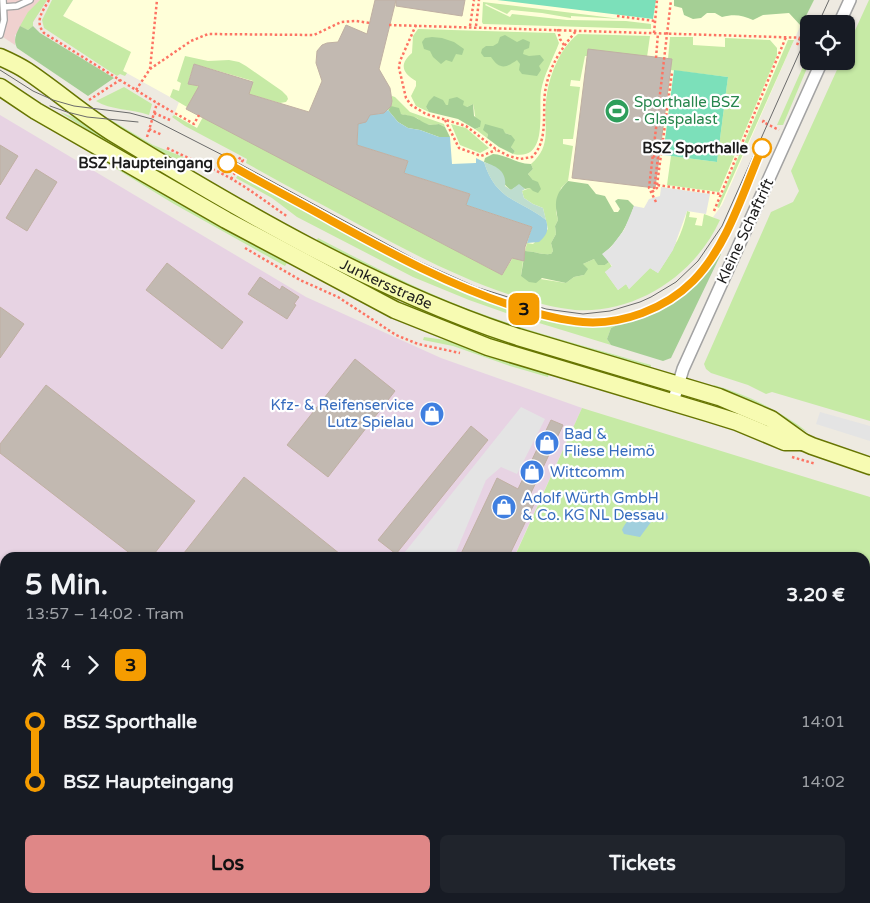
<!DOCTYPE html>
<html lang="de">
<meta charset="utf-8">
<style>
:root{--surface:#171b24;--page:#20242c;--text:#f1f3f6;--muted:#9ea1a6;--accent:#df8787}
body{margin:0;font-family:"Varela Round",sans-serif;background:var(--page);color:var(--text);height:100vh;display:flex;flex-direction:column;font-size:19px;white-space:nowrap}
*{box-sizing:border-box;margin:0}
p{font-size:16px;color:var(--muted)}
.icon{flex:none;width:28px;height:28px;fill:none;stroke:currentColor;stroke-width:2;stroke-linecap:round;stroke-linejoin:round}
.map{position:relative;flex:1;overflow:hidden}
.details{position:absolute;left:0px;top:552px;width:870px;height:351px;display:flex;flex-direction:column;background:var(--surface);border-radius:15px 15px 0 0;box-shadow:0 1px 4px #0004}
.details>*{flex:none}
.badge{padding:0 10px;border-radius:8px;font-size:18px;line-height:32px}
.buttons{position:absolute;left:800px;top:15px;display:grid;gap:10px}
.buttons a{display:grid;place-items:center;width:55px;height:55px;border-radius:8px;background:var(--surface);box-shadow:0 1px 4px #0004;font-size:25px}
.map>.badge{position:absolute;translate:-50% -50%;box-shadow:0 0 0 2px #fff}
.legs{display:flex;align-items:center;gap:8px;height:55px;padding:0 25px;font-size:16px}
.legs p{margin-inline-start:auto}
.overview{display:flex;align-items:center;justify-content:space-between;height:85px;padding:0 25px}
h1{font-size:28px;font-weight:800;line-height:38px}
.button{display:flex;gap:10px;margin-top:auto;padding:10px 25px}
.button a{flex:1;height:58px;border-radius:8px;background:var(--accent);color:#111;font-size:20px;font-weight:800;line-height:58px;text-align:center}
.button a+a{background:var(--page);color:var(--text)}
ul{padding:0 25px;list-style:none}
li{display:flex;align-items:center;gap:18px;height:60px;font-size:19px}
li i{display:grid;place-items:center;width:8px;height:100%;margin:0 6px;background:currentColor}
li i::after{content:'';width:12px;height:12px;margin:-6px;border:4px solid;border-radius:50%;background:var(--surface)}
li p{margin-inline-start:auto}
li:first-child i{background:linear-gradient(#0000 50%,currentColor 0)}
li:last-child i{background:linear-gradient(currentColor 50%,#0000 0)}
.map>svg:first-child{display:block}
.commercial{fill:#f0d1cf}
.industrial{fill:#e7d3e3}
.education{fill:#ffffd9}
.grass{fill:#c6eaa5}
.forest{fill:#a5cf95}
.wetland{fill:#beddcf}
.pitch{fill:#7ce0ba}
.parking{fill:#e4e4e4}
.water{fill:#a0cfdd}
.building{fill:#c2b9b1;stroke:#c0b0a3}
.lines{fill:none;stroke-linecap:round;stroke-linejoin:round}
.service-casing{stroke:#a3a3a3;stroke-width:8}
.minor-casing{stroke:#a3a3a3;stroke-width:14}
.secondary-casing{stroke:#677502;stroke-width:19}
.path{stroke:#fd7463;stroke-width:2.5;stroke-dasharray:2.5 2.5;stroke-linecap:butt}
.service{stroke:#fff;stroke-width:5.5}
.minor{stroke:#fff;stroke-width:11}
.secondary{stroke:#f7fbb2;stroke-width:16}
.tram{stroke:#6a6a6a;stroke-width:1}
.line-1-casing{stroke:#fff;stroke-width:11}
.line-1{stroke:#f59c00;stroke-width:8}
.stop-1-dot{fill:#fff;stroke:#f59c00;stroke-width:2.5}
.labels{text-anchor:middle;stroke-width:4.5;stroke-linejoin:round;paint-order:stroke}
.leisure-label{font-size:15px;fill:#27864d;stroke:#fff;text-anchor:start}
.stop-label{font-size:15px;font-weight:bold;fill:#1c1c1c;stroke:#fff;text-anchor:end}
.street-label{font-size:15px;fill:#1c1c1c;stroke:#fff}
.shop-label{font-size:15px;fill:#366cbe;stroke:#fff;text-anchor:start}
</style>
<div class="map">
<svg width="870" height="903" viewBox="0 0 870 903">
<rect width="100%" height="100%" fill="#eeeae1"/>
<polygon class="commercial" points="0,0 47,0 33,22 33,26 15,35 15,45 0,35"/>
<polygon class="industrial" points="0,115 306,297 441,358 582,408 514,557 5,558 5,751 0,757"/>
<polygon class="education" points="73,0 814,0 797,33 722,205 713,217 716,219 713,227 542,296 255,161 174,115 179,102 123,71 130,52 63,16"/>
<g class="grass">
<polygon points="40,0 47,0 33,22 33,26 28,30 20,26 28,12"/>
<polygon points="52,0 73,0 63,16 131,52 123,71 127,73 125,76 120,74 117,76 44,28 42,20"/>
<polygon points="869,0 870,0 870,421 772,392 766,394 748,385 711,373 706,369 704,364 771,212 793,202 799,191 791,171 841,61 846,61 846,50"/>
<polygon points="483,2 621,19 571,16 571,18 542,13 511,10 507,14 486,4 485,5 510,17 512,14 567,20 626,21 651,24 651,29 483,24 482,22"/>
<path d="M418,29L555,33L559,43C553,59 544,74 541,91C538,112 549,162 513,154L515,151L511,147L512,143L511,135L505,133L488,134L487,138L475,129L480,127C473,115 476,115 473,104L467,107L448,105L426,107L429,112L416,106L411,96L416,86V81C402,73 399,64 412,53L413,36Z"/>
<path d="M578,34L650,36L647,57L585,56L580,81L571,80L570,86L580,87L573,139H563V144L573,146L568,181L561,188L556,212L558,220L555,226L556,234L551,243L553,251L551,254C541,255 534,251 525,251L527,243L533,244L548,229L543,208L533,204L524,198L522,191L530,188L533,180L528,174L533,169L531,164C553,145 543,126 546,102C548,78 559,49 578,34Z"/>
<polygon points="670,37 693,37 693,45 725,47 725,38 770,40 777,48 777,55 719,192 667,185 671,156 717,162 728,77 670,70 668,59"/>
<polygon points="788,40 794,40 719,208 717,207"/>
<polygon points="809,53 809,61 810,61 783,125 777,125"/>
<polygon points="185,56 208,61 229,60 239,62 246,66 282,91 287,96 288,99 286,102 280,103 256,96 254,103 247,100 253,81 194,64 188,83 200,87 187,107 170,97 173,89 179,91 181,83 177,81"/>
<path d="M124,87L152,104L149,115C132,109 110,110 96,101Z"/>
<polygon points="0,94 176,201 287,263 285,266 174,204 0,98"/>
<polygon points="392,96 395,97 410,112 444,124 445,127 439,124 434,125 424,124 417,118 401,114 391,106"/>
<polygon points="60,112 73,117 294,250 109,144"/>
<path d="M174,115L197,128L203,117L502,275L514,256L523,261L521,276L566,283L574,277L584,275L583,264L594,259L605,265L609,262L612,267L605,272L618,290L626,284L629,289L650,268L658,273C671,253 683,235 687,211L690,212L689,217L697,218L695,225L702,226L704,214L720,220C695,275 636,314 575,310C556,308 538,303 520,298C465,281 415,255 365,228C325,206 285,185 246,163L247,159L185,126L172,117Z"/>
<polygon points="105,120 111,120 153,145 191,160 191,162 189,164 157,151"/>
<polygon points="451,124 466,128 489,148 480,153 460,145"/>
<path d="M239,173C277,195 316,216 355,237C433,280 525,331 617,325L611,328L607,339L611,345L506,313L469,300L413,277L297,217L272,198L236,178Z"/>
<path d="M318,238C366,263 415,288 466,308C526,331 589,347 651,365L650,369L486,319L392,280L316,241Z"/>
<polygon points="403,303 419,308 492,336 563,358 563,361 490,340 402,304"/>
<polygon points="424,337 445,340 549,374 548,377 510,366 453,346 423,340"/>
<path d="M714,385C748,395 781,411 809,433L774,414L713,388Z"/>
<polygon points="582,408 870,497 870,903 582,903 583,899 865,899 865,558 514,558"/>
<polygon points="5,751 5,899 358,899 356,903 0,903 0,757"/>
</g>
<g class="forest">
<path d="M674,0H814L801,26L789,13L763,15L753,20C742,15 734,14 722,17L715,13H707L701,18L693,19L684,15L682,8L674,6Z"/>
<path d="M20,26L28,30L33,26L40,33L114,78L88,96L17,48C13,40 16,34 20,26Z"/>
<path d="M505,35L517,42L523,39L530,42L529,48L524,50L523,54L529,56L540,55L544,60L539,66L541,70L537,76L522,74L519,70L520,64L517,60C507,67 500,71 491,57H484L481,53L482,49L486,46H493L498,43L500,37Z"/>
<polygon points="432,37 442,38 454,42 464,49 462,55 456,54 452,62 446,60 441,64 433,57 430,51 424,49 422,42 425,38"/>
<polygon points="434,96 443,100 446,105 448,105 449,99 457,97 464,101 463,105 467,107 473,104 474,116 481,121 480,127 475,129 458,119 429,112 426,107 429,101"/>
<path d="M391,106L399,108L401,114C406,115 414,116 418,119C426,124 429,126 439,124L445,127L450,137H439L420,130L408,128L398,122L388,110Z"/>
<polygon points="485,124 503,129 505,133 511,135 515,140 511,147 515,151 513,154 499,147 487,138 488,134 483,130"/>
<path d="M493,154C507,155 517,164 531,164L533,169L528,174L533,180L538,182L541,189L538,193L533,191L530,188L525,189L519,185L511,190C498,181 499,167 484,162L485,158Z"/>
<path d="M568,181L588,184L596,194L605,196L614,212H618L620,209L615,201L618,199L628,200L634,206C628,225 619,241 603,254L609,262L605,265H598L594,259L583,264L588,269L584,275L574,277L566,283L542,278L536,283L529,282L521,276L525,251C534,251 541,255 551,254L553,251L551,243L556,234L555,226L558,220C554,202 555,194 568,181Z"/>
<path d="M721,250V254L671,358L663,361L611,345L607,339L611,328C625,321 642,319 656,312C683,298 705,275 721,250Z"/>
<polygon points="358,899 583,899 582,903 356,903"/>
</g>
<path class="wetland" d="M484,162C496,166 507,171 505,186L511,190L519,184L525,189L522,191L524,198L533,204L543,208L546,220C519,199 496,201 484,162Z"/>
<g class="pitch">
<polygon points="497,0 656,0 653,19"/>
<polygon points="674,70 728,77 717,162 663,155"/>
</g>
<g class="parking">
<polygon points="661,187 710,194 706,214 687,211 673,250 658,273 650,268 629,289 626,284 618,290 605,272 612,266 602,254 611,247 624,230 634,206 644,208 649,199 660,196"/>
<polygon points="521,407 545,419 517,474 501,467 486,480 454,557 401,557"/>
<polygon points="820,412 870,426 870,441 816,424"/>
</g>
<g class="water">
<path d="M388,110L398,122L408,128L420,130L439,137H450L452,164L476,163V158L484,162C496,201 519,199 546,220C549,230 547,235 539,242L527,243L532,227L466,205L470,194L404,173L408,161L357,145L358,121L366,122L368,114H380Z"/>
<path d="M641,510L667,513L668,518L666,521L651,522L640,537L624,534L622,530C625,522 634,513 641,510Z"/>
</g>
<g class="building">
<polygon points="375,0 396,0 379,69 390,88 392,101 391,106 384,113 370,115 366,122 358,124 357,145 408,161 404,173 470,194 466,205 532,227 525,247 524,261 512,258 502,275 186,109 199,86 188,84 194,64 253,82 249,94 309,112 322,81 316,63 317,51 322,45 327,43 338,42 346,25 367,34"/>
<polygon points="396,0 465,0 462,16 396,6"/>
<polygon points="588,49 672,59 655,188 572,178"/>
<polygon points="0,145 18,156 0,185"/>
<polygon points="36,169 57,182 27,231 6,218"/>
<polygon points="167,263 243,322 222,349 146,290"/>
<polygon points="260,277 280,290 282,286 299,297 294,304 296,305 287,319 248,294"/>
<polygon points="0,307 24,324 0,358"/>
<polygon points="355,359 395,391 328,477 287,445"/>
<polygon points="46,385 195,501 151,558 136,558 0,453 0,444"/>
<polygon points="551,420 563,425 530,495 537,498 508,558 459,558 497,478 518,489"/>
<polygon points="471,426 488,440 396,554 378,540"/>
<polygon points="244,477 345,558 180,558"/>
</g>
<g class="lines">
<defs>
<g id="service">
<polyline points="4,7 17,6 30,0"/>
<polyline points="0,35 4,20 3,0"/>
<polyline points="865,783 870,759"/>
<polyline points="865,794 868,865 865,896"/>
</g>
<g id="minor">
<polyline points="839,24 850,0"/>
<polyline points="673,402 683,369 822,61"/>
</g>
<g id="secondary">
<path id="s1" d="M0,57C9,61 18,65 27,71C57,91 85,116 116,135C242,212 377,291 518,337L719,397L771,419L803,442L812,446L870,466"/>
<polyline points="0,87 36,111 226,220 395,310 488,347 708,413 737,422 785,442 803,442"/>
</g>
</defs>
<use href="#service" class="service-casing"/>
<use href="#minor" class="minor-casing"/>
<use href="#secondary" class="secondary-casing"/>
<g class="path">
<path d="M49,0C43,11 34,21 44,33L157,103L194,124L199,115"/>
<polyline points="617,16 655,21"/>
<polyline points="389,25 809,38"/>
<path d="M416,25L400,61L399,68L406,98L411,105L426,114L466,126L497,150L509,156L520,159L532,157C550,140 541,108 546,87C550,65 563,46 577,30"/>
<polyline points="470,26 474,0"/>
<polyline points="476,26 479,0"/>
<polyline points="558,29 560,39 564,45"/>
<polyline points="654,33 657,0"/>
<polyline points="797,45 800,38"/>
<polyline points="656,58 658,33"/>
<polyline points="150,69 157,0"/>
<polyline points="136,90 150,69 191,41 208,34 314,35 341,22 356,21 370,23"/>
<polyline points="89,100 120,80"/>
<polyline points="154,113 170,120"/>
<polyline points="445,120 459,148 481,156 496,150"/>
<polyline points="764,120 763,122 779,130"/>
<polyline points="149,129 162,135"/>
<polyline points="147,137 157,103"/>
<path d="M167,148C188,158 210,167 230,178C251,190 269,204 288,217"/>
<polyline points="653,156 658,157 654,190"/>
<polyline points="231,179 243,160 237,157"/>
<polyline points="657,185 672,72"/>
<polyline points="652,192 657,188 657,185 721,194"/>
<polyline points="656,202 649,188 671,0"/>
<polyline points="714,211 786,37"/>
<polyline points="245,248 300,280 338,297 396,335 418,344 460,353"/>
<polyline points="792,457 816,464"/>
</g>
<use href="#service" class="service"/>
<use href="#minor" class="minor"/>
<use href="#secondary" class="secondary"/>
<g class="tram">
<polyline points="818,24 829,0"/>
<polyline points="0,70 33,91 53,100 74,106 130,113 152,119 240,164 418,261 476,287 546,309 583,314 610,311 640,302 651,297 676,282 698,261 722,226 809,31"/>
<polyline points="50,106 67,112 87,117 138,122"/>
<path d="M560,318C631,331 692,301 723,236"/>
</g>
</g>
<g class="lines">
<defs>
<path id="line-1" d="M227,163C261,183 297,201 332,221C392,254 451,286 516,307C538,314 560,320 583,322C622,325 665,309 693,281C727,247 743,192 762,148"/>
</defs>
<use href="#line-1" class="line-1-casing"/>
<use href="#line-1" class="line-1"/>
</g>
<defs>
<symbol id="stadium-disc" viewBox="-11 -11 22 22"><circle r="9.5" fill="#2e9e5b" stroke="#fff"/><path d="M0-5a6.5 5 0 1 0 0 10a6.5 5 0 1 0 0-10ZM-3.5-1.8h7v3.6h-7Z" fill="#fff"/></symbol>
<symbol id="shop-disc" viewBox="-11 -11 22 22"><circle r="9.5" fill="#3f7fe0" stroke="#fff"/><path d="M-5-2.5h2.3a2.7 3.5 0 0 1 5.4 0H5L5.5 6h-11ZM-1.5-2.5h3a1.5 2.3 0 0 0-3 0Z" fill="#fff"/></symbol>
</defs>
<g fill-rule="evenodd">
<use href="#stadium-disc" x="603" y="97" width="28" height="28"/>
<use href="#shop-disc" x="418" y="400" width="28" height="28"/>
<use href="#shop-disc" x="533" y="429" width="28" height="28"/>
<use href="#shop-disc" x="518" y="458" width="28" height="28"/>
<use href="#shop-disc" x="490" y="493" width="28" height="28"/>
</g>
<g class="stop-1-dot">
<circle cx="762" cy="148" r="9"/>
<circle cx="227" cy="163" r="9"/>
</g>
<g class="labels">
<g class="leisure-label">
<text x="634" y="107">Sporthalle BSZ<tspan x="634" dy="17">- Glaspalast</tspan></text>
</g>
<g class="stop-label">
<text x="748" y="153">BSZ Sporthalle</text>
<text x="213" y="168">BSZ Haupteingang</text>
</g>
<g class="street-label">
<text transform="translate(745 231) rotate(-65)" y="5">Kleine Schaftrift</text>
<text dy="5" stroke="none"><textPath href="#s1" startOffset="449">Junkersstraße</textPath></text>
</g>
<g class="shop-label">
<text x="414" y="410" text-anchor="end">Kfz- &amp; Reifenservice<tspan x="414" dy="17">Lutz Spielau</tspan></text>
<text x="564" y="439">Bad &amp;<tspan x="564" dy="17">Fliese Heimö</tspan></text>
<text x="550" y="477">Wittcomm</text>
<text x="522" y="503">Adolf Würth GmbH<tspan x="522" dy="17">&amp; Co. KG NL Dessau</tspan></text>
</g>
</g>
</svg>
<div class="buttons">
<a><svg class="icon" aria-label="locate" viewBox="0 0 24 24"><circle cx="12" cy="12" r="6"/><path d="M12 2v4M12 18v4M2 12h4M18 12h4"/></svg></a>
</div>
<b class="badge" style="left:524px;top:309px;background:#f59c00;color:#111">3</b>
<section class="details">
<div class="overview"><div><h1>5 Min.</h1><p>13:57 – 14:02 · Tram</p></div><b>3.20 €</b></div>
<div class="legs"><svg class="icon" aria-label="walk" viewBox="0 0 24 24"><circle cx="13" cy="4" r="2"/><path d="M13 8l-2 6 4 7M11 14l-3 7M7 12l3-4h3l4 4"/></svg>4<svg class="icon" aria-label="forward" viewBox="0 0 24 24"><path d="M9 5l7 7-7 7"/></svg><b class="badge" style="background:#f59c00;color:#111">3</b></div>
<ul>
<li><i style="color:#f59c00"></i><b>BSZ Sporthalle</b><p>14:01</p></li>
<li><i style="color:#f59c00"></i><b>BSZ Haupteingang</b><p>14:02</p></li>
</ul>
<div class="button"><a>Los</a><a>Tickets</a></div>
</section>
</div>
